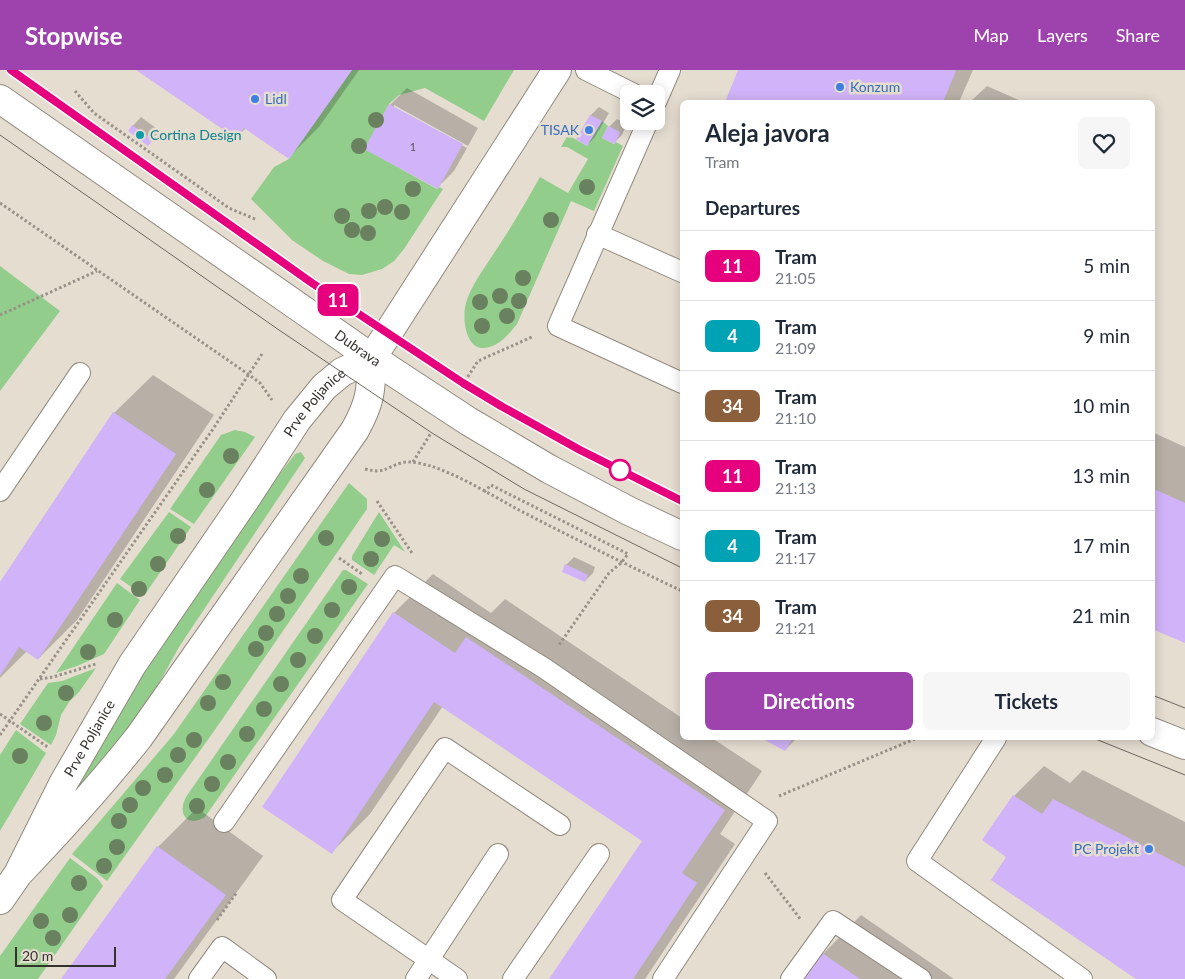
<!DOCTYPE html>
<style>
:root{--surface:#fff;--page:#f6f6f7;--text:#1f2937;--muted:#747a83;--line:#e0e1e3;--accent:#9e43ae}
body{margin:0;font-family:Lato,sans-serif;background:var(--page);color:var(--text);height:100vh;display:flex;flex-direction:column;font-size:19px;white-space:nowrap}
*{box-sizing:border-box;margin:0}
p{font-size:16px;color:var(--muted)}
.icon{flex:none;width:28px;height:28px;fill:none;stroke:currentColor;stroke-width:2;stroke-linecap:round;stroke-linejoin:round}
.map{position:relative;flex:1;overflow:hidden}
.side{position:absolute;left:680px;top:30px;width:475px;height:640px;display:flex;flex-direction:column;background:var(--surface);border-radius:8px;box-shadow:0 2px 12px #0003}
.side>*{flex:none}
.badge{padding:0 10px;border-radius:8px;font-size:18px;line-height:32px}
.fabs{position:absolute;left:620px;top:15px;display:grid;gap:10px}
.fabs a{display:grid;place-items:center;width:45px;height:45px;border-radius:8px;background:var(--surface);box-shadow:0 2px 12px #0003;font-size:25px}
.scale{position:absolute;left:15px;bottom:12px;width:101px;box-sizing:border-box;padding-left:5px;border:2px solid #35322d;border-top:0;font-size:14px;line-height:18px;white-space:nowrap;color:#35322d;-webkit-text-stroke:4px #e6ddd1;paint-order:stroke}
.map>.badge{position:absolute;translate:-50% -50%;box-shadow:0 0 0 2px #fff}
h2{padding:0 25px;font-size:19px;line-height:45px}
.round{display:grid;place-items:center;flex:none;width:52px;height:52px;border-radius:8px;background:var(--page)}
.overview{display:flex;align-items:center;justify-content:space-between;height:85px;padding:0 25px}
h1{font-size:24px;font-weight:700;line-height:38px}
.cta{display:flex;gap:10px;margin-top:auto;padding:10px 25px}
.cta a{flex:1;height:58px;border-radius:8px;background:var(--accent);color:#fff;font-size:20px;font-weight:700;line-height:58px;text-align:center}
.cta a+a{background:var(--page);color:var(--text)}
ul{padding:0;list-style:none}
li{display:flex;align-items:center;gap:15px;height:70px;padding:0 25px;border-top:1px solid var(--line)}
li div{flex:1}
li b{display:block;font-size:19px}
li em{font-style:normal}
li .badge{min-width:55px;font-weight:700;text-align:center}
header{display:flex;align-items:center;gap:30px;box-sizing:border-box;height:70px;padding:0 25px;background:var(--accent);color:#fff}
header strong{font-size:24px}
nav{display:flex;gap:28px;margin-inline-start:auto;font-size:18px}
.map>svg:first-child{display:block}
.green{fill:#93cd8c}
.shadow{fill:#0003}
.building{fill:#d0b3f8}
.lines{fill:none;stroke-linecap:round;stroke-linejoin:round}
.service-casing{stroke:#928a7f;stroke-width:22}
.minor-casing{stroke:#928a7f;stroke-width:30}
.tertiary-casing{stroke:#928a7f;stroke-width:30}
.secondary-casing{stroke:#928a7f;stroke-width:30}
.path{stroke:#999289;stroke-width:3;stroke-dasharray:2.5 2.5;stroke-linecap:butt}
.service{stroke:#fff;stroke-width:20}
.minor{stroke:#fff;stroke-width:28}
.tertiary{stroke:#fff;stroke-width:28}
.secondary{stroke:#fff;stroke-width:28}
.tram{stroke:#6c6760;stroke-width:1}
.tree{fill:#6a815f}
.line-casing{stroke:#fff;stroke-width:11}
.line{stroke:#e6007e;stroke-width:8}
.shop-dot{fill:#3f7fe0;stroke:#e6ddd1;stroke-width:2}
.culture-dot{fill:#0f9aa8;stroke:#e6ddd1;stroke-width:2}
.stop-dot{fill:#fff;stroke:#e6007e;stroke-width:2.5}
.labels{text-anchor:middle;stroke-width:5;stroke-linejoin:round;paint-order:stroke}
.number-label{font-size:11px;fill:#5c5260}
.shop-label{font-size:14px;fill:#366cbe;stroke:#e6ddd1;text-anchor:start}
.culture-label{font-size:14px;fill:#0d838f;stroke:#e6ddd1;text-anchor:start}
.street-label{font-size:14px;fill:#35322d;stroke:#e6ddd1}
</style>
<header>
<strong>Stopwise</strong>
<nav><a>Map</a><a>Layers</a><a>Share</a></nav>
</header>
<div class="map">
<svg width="1185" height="909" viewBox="0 0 1185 909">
<rect width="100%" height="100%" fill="#e6ddd1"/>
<g class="green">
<polygon points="352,0 514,0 484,51 425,18 399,25 389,34 365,79 437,119 439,117 443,119 404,179 394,191 382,199 362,205 349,204 323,191 292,170 251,129 274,97 289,89"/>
<path d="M602,51L608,56L602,68L614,74L616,72L623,76L594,141L571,131L517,254C509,264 499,277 484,278C465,279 462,247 466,233C471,215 486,196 496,180C512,156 526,132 540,107L568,123L588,89L567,77H561L568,65L587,76Z"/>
<polygon points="0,196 60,241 0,321"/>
<polygon points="235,360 245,362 255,367 194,454 170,439 221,365"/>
<polygon points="301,382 305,388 179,577 144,640 59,746 120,633 257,434 295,384"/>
<polygon points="349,413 367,429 367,439 212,664 107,811 72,784 174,664"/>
<polygon points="169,442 191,457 144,526 120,509"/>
<polygon points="379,442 405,482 394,475 374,505 352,490 352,486"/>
<path d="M343,500H346L368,514L205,747C187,758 177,744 186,727Z"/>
<polygon points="117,513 140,530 104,584 77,596 56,603"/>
<polygon points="96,598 79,622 69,632 61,645 56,665 51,675 20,654 48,613 62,611"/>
<polygon points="16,660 46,683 0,761 0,685"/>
<polygon points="70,788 98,809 103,816 38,909 0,909 0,886"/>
</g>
<g class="shadow">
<polygon points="138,0 359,0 319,57 289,87 246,58 236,68"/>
<polygon points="740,0 973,0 959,32 726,32"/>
<polygon points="987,16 1023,32 970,32"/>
<polygon points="407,18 478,58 468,76 394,35 394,38 467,78 454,101 437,118 366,78 390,35"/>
<polygon points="599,37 609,43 595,67 587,75 578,69 591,45"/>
<polygon points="141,47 160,61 148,74 129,60"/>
<polygon points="617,49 627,54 622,65 614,73 609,57"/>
<polygon points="153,305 214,345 77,550 38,589 27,581 0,608 0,514 114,343"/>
<polygon points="1152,362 1185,377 1185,572 1152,557"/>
<polygon points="574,487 595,497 593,503 585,511 566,495"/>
<polygon points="433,504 491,543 505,529 682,648 682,668 712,668 762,701 720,764 735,774 645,909 551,909 644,771 443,636 370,744 332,782 394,543"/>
<polygon points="763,668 797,668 785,680"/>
<polygon points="1044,696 1070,713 1083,700 1185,752 1185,909 1138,909 1008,787 984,770 1014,726"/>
<polygon points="197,738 263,786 174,909 62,909 158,777"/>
<polygon points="861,845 954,909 805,909 823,884"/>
</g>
<g class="building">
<polygon points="136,0 352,0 289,89 244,58 237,69"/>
<polygon points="738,0 954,0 956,1 943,32 725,32"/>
<polygon points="389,34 463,74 438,119 364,79"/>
<polygon points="590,45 602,51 587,76 576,69"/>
<polygon points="132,55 153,70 148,76 128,61"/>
<polygon points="608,56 620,62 615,74 602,68"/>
<polygon points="113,342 176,384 38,590 19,577 0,606 0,512"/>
<polygon points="1152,418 1185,433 1185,573 1152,559"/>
<polygon points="565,494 588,505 585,512 562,502"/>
<polygon points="393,542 455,583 466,567 725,740 682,803 697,813 633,909 549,909 642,771 434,632 332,784 262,737"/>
<polygon points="761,668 793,668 785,681"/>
<polygon points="1013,725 1042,744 1053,729 1185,797 1185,909 1136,909 991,810 1006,787 982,770"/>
<polygon points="157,776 226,825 165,909 61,909"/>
<polygon points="822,883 860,909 804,909"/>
</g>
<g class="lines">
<defs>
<g id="service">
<polyline points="586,0 634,24"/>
<polyline points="656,32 670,0"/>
<polyline points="648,51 558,256 682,313"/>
<polyline points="597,164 682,202"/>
<polyline points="0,421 80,303"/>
<polyline points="996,668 917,791 1082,909"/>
<polyline points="224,752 395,506 544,598 767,751 663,909"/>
<polyline points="199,909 222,877 266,909"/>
<polyline points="416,909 498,784"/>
<polyline points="457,909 342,830 445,678 560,755"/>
<polyline points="513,909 599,784"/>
<polyline points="791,909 833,851 921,909"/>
</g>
<g id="minor">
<path id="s1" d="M0,830L18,804L64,712L132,595L245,430L297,350L324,317L342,302L372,288C371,320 371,331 355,360L139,667C101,715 60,760 18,804"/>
</g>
<polyline id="tertiary" points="372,288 557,0"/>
<g id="secondary">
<path id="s2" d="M0,29L372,288L468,351L549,399L629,441L682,466"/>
<polyline points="1152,662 1185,675"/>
</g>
</defs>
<use href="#service" class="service-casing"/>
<use href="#minor" class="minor-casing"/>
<use href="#tertiary" class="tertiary-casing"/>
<use href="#secondary" class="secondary-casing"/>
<g class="path">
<polyline points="75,21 94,43 229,138 257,150"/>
<polyline points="0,133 248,304 260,313 272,330"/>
<polyline points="0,245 97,201"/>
<polyline points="465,311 478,291 532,267"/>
<polyline points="413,392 431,363"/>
<path d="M365,399C385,404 384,398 401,393C410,390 422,394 431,396C461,406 491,425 519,440C573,468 627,495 682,521"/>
<polyline points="484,422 491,415 628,484 621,493 609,503 559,575"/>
<polyline points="377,431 412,483"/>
<polyline points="339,488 362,504"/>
<polyline points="40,609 53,607 96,594"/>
<polyline points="0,644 49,678"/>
<polyline points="0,665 213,359 262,284"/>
<polyline points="779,726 917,668"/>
<polyline points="765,803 801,850"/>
<polyline points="217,850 237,822"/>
</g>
<use href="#service" class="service"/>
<use href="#minor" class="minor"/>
<use href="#tertiary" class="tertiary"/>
<use href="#secondary" class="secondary"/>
<g class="tram">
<polyline points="11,0 312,213 463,313 501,336 580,380 682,431"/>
<polyline points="0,65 279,260 432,363 524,419 682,498"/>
<polyline points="1152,625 1185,638"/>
<polyline points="1093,668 1185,705"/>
</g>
</g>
<g class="tree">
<circle cx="376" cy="50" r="8"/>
<circle cx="359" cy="76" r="8"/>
<circle cx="587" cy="117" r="8"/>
<circle cx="413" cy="119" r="8"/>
<circle cx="385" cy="137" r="8"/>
<circle cx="369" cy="141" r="8"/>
<circle cx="402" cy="142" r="8"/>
<circle cx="342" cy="146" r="8"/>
<circle cx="551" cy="150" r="8"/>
<circle cx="352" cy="160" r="8"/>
<circle cx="368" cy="163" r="8"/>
<circle cx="523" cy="208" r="8"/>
<circle cx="500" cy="226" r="8"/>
<circle cx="519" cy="231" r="8"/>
<circle cx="480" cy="232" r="8"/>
<circle cx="507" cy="246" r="8"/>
<circle cx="482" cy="256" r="8"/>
<circle cx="231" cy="386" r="8"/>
<circle cx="207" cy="420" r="8"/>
<circle cx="178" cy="466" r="8"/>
<circle cx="326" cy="468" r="8"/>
<circle cx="382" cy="469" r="8"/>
<circle cx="371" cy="489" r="8"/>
<circle cx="158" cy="494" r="8"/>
<circle cx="301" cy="506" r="8"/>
<circle cx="349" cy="517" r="8"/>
<circle cx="139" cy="519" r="8"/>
<circle cx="288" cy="526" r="8"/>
<circle cx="332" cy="540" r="8"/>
<circle cx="277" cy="544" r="8"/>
<circle cx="115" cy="550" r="8"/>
<circle cx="266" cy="563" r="8"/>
<circle cx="315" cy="566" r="8"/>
<circle cx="256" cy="579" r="8"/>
<circle cx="88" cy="582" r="8"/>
<circle cx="298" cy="590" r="8"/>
<circle cx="223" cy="612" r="8"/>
<circle cx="281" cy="614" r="8"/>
<circle cx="66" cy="623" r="8"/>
<circle cx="208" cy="633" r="8"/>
<circle cx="264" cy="639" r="8"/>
<circle cx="44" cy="653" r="8"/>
<circle cx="247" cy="664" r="8"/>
<circle cx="194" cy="670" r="8"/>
<circle cx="178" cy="685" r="8"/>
<circle cx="20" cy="686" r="8"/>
<circle cx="228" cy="692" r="8"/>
<circle cx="165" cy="705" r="8"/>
<circle cx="212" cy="714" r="8"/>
<circle cx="143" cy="718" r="8"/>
<circle cx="130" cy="735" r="8"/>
<circle cx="197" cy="736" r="8"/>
<circle cx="119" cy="751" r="8"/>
<circle cx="117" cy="777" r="8"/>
<circle cx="104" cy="796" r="8"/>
<circle cx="79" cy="813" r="8"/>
<circle cx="70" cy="845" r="8"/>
<circle cx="41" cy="851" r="8"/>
<circle cx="53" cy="868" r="8"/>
</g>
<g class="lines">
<defs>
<polyline id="line" points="11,0 312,213 463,313 501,336 580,380 682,431"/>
</defs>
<use href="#line" class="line-casing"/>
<use href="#line" class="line"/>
</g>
<g class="shop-dot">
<circle cx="840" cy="17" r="5"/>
<circle cx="255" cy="29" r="5"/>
<circle cx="589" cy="60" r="5"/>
<circle cx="1149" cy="779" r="5"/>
</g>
<circle class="culture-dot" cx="140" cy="65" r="5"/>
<circle class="stop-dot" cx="620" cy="400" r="10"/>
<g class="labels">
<g class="number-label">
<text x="413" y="81">1</text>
</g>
<g class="shop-label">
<text x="850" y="22">Konzum</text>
<text x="265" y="34">Lidl</text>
<text x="579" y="65" text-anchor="end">TISAK</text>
<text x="1139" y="784" text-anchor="end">PC Projekt</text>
</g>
<g class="culture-label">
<text x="150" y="70">Cortina Design</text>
</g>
<g class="street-label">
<text dy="5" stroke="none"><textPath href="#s2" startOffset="436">Dubrava</textPath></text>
<text dy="5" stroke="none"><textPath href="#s1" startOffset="590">Prve Poljanice</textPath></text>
<text dy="5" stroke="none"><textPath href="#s1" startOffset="185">Prve Poljanice</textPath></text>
</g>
</g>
</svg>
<div class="fabs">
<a><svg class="icon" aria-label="layers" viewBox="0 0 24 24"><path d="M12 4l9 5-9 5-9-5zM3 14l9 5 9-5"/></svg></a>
</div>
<div class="scale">20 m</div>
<b class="badge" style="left:338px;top:230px;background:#e6007e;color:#fff">11</b>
<section class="side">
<div class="overview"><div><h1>Aleja javora</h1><p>Tram</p></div><a class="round"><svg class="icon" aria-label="heart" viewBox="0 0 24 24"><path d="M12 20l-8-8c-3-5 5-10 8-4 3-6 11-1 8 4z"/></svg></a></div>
<h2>Departures</h2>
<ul>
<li><span class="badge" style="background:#e6007e;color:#fff">11</span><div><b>Tram</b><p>21:05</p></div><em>5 min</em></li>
<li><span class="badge" style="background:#00a3b4;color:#fff">4</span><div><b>Tram</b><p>21:09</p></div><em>9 min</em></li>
<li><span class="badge" style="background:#8b5e3c;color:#fff">34</span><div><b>Tram</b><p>21:10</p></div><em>10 min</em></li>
<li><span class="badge" style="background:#e6007e;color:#fff">11</span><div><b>Tram</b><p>21:13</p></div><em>13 min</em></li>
<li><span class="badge" style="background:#00a3b4;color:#fff">4</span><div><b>Tram</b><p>21:17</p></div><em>17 min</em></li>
<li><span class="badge" style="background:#8b5e3c;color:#fff">34</span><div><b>Tram</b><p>21:21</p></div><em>21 min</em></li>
</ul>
<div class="cta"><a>Directions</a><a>Tickets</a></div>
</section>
</div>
